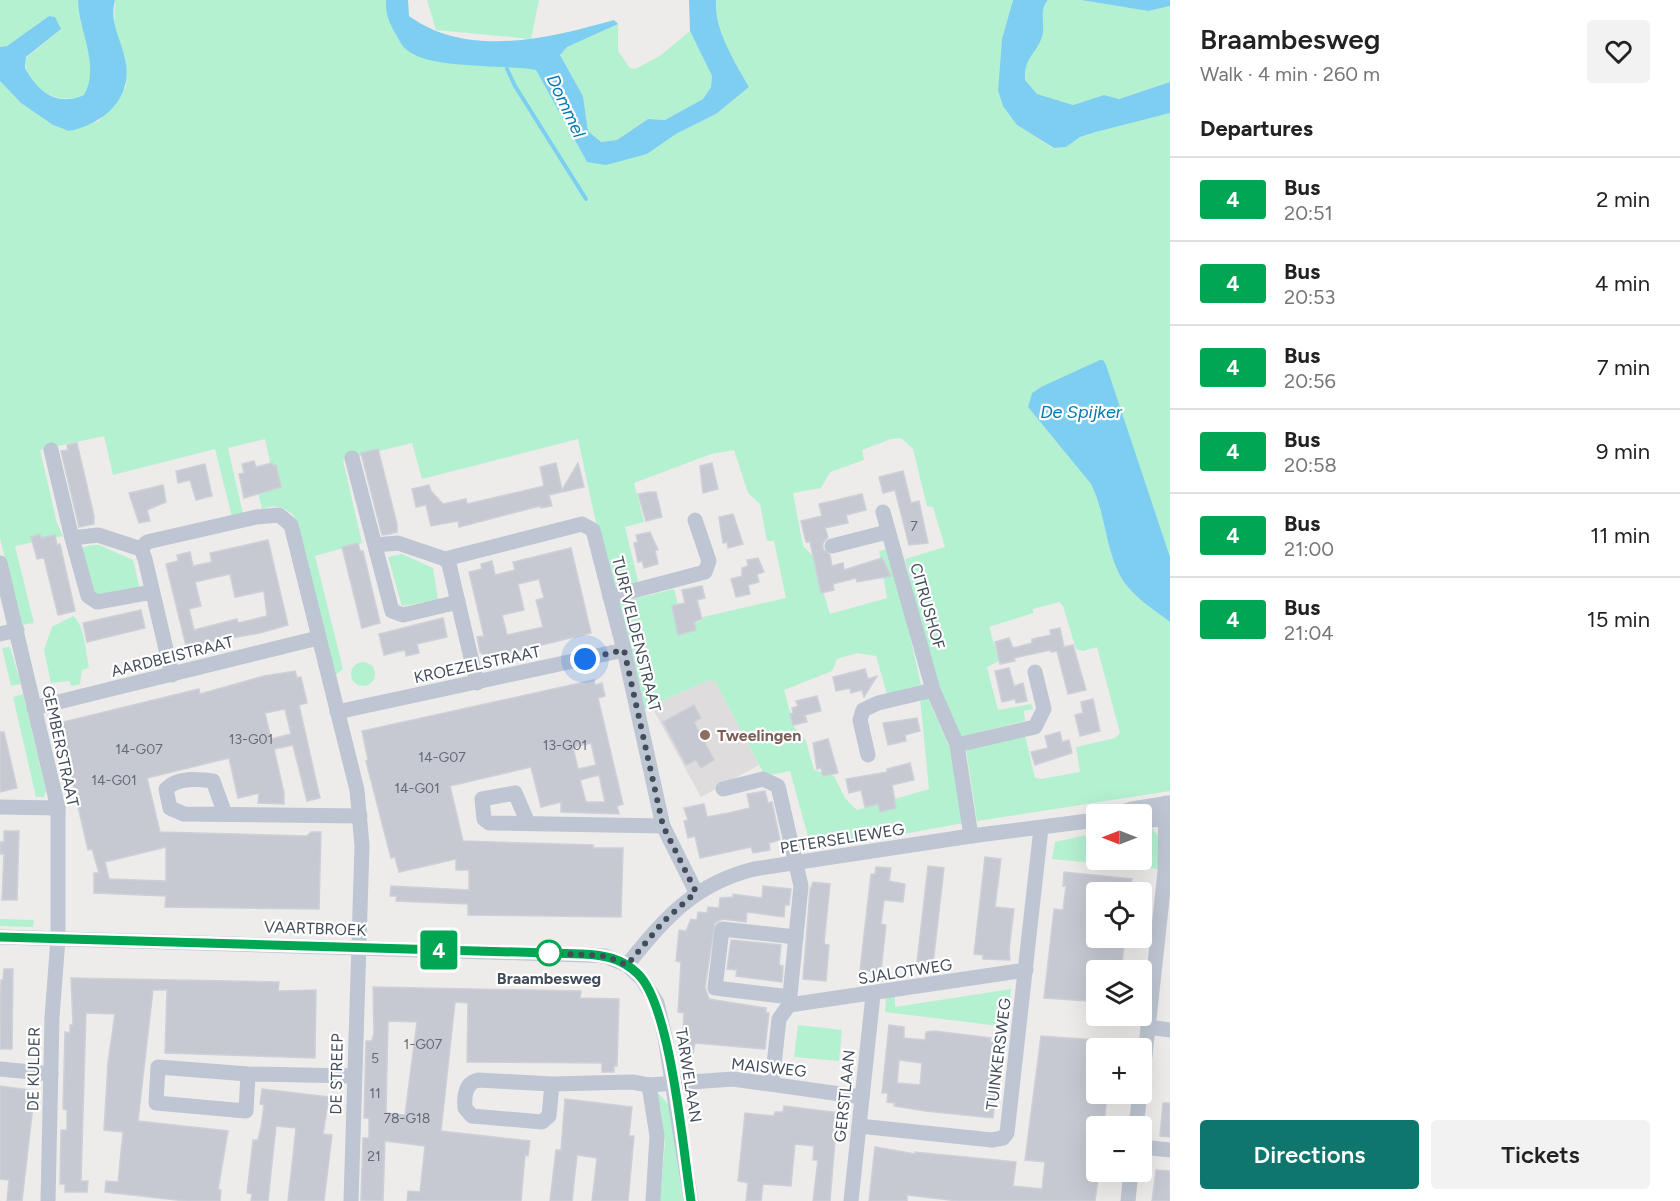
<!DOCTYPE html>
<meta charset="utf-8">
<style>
:root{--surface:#fff;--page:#f2f2f2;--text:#222;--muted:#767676;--line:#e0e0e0;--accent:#0f766e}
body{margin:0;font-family:Figtree,sans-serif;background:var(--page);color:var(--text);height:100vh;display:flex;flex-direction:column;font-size:22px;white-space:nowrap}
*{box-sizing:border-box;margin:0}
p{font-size:20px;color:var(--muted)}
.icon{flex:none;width:33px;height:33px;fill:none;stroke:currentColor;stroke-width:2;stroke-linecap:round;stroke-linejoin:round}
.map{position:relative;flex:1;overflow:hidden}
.sheet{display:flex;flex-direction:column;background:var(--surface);width:510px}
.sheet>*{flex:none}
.badge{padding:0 12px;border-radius:4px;font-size:21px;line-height:39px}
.needle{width:39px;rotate:270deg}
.buttons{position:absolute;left:1086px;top:804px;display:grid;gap:12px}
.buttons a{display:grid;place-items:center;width:66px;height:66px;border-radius:6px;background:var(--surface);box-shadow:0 6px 24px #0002;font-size:30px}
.you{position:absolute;width:30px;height:30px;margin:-15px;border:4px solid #fff;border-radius:50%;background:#1a73e8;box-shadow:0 0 0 9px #1a73e833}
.map>.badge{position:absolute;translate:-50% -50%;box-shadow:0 0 0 3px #fff}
h2{padding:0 30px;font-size:22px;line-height:54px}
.round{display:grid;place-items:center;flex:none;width:63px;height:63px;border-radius:6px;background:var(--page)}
.summary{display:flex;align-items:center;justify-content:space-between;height:102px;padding:0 30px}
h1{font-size:28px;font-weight:600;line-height:45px}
.primary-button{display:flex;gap:12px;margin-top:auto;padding:12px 30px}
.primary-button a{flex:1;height:69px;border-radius:6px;background:var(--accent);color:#fff;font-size:24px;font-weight:600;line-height:69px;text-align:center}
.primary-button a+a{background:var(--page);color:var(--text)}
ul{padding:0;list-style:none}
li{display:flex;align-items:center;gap:18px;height:84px;padding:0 30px;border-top:2px solid var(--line)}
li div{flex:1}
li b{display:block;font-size:22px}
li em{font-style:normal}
li .badge{min-width:66px;font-weight:700;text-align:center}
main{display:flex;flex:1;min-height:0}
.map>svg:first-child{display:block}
.education{fill:#dfdcdd}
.green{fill:#b4f1d1}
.water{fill:#7ecef1}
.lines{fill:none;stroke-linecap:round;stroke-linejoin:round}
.stream{stroke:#7ecef1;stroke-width:4}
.building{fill:#c7c9d2;stroke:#ced0d8;stroke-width:1.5;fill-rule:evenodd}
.minor{stroke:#bdc6d2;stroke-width:15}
.line-casing{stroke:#fff;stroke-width:14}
.line{stroke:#00a651;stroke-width:9}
.walk{stroke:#434c5a;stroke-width:6;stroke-dasharray:0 10.8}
.education-dot{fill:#8d6e63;stroke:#fff;stroke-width:2}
.stop-dot{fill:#fff;stroke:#00a651;stroke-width:3}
.labels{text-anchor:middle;stroke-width:4.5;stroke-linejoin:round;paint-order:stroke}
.number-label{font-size:14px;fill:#646b78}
.street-label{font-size:16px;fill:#434c5a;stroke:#fff}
.education-label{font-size:16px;font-weight:bold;fill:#785e54;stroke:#fff;text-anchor:start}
.stop-label{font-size:16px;font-weight:bold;fill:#434c5a;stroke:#fff}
.water-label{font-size:18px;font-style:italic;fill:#0279ad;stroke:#fff}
</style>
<main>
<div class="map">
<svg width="1170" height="1201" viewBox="0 0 1170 1201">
<rect width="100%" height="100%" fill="#eeebeb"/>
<polygon class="education" points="707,681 715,681 759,765 701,797 651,706"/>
<g class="green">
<path d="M0,0H78C78,31 101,65 85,95C58,107 23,89 26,58L61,29L49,16L7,46L0,47Z"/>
<path d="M115,0H386V6L413,55C454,65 494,63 536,69L587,162L647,154L676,134L716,114L749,87C735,62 714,30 716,0H1013L1002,39L998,89L1017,125L1053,148L1066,147L1080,137L1096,132L1170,113V557L1103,361L1041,387L1032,393L1028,407L1091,484C1107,515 1105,558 1127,586C1138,600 1156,611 1170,622V791L977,821L966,749L1025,735L1035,778L1041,779L1080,772L1076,747L1115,738L1120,733L1097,647L1083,651L1076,649L1063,606L1059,602L1033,609V613L989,627L999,661L987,667L998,710L1031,704L1033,709L1024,711L1025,721L960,737L933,676L905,559L945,547L933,507L927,506L913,449L901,438L891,439L862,450L864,460L830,472L821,488L793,493L803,546L812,555L830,614L887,598L879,551L890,548L921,685L887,694L876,656L857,653L837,659L832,671L784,690L794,727L806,741L814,770L834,776L845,798L857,810L929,789L920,698L927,696L951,751L963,823L812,851L790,771L765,776L715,681H707L644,709L617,603L674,589L683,625L702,621L703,617L786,598L774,541H767L760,504L748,493L734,450L711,454L634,483L644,522L625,527L639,585L614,590L594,514L578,439L422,479L412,443L343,460L362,543L315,556L343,669L334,676L294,516C285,507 275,504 262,509L256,485L274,480L265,439L228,448L243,514L232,517L215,449L113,475L104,436L40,450L57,523L63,536L15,546L34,623L21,625L0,538V81L21,103L53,125L69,131L99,121L126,87L125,59L114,26Z"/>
<polygon points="427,0 539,0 531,39 436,30"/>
<polygon points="1081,0 1148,11 1170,6 1170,82 1118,99 1104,95 1073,105 1037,94 1025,80 1024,71 1026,60 1042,36 1042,7 1048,0"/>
<polygon points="618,24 618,51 630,68 635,69 660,56 690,31 712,76 711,87 703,99 665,120 648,119 617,140 601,142 588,131 583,96 560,55 566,47"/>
<polygon points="92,545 99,545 133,560 139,585 137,589 95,596 80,548"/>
<polygon points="402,554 433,568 438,600 402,606 388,557"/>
<path d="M73,616C85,625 86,654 89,668L82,670L80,684L72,686L69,681L51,683L44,650L52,627Z"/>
<polygon points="10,647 21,684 11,686 2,648"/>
<circle cx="363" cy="674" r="12"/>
<polygon points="23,694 46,791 44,797 36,797 13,697"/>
<polygon points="1142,827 1151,827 1161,839 1159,869 1052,859 1055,842 1096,833 1096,860 1142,860"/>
<polygon points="0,919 34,920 33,927 0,926"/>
<polygon points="1011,989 1007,1027 885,1012 886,998 895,997 895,1007"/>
<polygon points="798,1025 842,1030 839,1061 794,1057"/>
<polygon points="655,1094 659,1094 669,1105 683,1201 660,1201 665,1142 661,1110"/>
</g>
<g class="water">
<path d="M78,0H115C109,23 121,38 125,59C134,98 104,124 69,131L53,125L21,103L0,81V47L7,46L49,16L55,17L61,29L26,57L25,68C38,92 57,107 84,95C101,66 78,30 78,0Z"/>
<path d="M386,0H408L409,16C468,59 550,38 614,20L618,24L567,47L560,55L583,96L588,131L601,142L617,140L648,119L665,120L703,99L711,87L712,76L690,31L689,0H716C714,30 735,62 749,87L716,114L676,134L647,154L606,165L587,162L536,70C504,64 430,70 407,50C401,46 398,37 394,31C389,22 385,11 386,0Z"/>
<path d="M1013,0H1048C1038,11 1046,24 1042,37C1035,56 1024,57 1025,80L1037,94L1073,105L1104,95L1119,99L1170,82V113L1096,132L1080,137L1066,147L1054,148L1017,125L1003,106L998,90L1002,39Z"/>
<polygon points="1081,0 1170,0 1170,6 1148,11"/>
<path d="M1100,360H1103L1106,365L1170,557V622C1156,611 1138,600 1127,586C1105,558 1107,515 1091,484L1028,407L1032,393L1041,387Z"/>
</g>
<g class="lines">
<polyline class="stream" points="507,69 515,86 586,199"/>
</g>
<g class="building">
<polygon points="77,443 94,516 94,524 79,527 61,451 68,450 67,445"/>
<polygon points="378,449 397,524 397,532 390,534 382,535 361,453"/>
<polygon points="254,461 256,467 272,463 273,466 276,465 281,487 244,498 239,474 244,473 242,464"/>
<polygon points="556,463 562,490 578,463 584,487 549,495 552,506 541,508 540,506 459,527 458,521 431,526 426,505 416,507 412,489 429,485 431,491 443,504 466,499 467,504 544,486 540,467"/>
<polygon points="712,463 718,489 703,493 700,466"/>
<polygon points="205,464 212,496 196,500 190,480 178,483 176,471"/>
<polygon points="903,471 911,503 919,501 928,543 909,545 895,490 883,493 879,477"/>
<polygon points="163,485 166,502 147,510 150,521 139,523 129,493"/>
<polygon points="649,492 656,492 662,517 646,521 638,494"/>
<polygon points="862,494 866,510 846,515 848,523 825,528 828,537 823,543 823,549 830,555 832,566 843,563 844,570 882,558 891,576 857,582 856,578 833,584 834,590 821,593 810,542 806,542 801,521 822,516 819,504"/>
<polygon points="733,514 743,544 728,548 727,542 723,543 719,517"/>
<polygon points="650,532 658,550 655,550 658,564 644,568 642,561 638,562 634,543 638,542 636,535"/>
<polygon points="40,534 41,538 55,535 57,545 60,544 75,611 58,615 44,558 37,559 31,537"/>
<path d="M268,540L288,625L260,633L186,646L166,564L178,561L177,555L190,552L193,566L212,562L210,553ZM230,574L235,597L264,591L267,616L238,623L237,619L194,630L189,609L201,606L195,582Z"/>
<polygon points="358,543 360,551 363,551 380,623 362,628 342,547"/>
<path d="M571,548L591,633L488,658L480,652L477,637L484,636L469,572L482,569L481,564L492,561L495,575L515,570L513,562ZM539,579L544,598L536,600L543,627L507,635L502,615L524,610L518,584Z"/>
<polygon points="758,558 764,572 757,574 759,582 748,585 750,594 736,597 731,579 742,576 742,568 748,566 747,560"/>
<polygon points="702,586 705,598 697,600 702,619 694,622 696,630 678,635 672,606 685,603 682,590"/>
<polygon points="141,610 145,628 87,642 83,623"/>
<polygon points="443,618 447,637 417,644 419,653 406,656 405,650 384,655 379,634"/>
<polygon points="1060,628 1064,647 1073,645 1086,690 1068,694 1057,651 1051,652 1051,650 1014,658 1015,661 1000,664 995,642 1009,638 1013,648 1032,643 1032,639 1051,635 1050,630"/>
<polygon points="1009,668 1014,686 1023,683 1027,701 1016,703 1015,699 1002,702 995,671"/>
<polygon points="865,669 868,679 877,676 864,697 862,690 851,693 850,688 836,691 833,677"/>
<path d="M295,671L297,678L301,677L307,703L299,705L320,798L307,801L293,745L274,749L284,793V804L258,803L259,793L238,798L229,758L147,778L160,832L307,836L311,832H321L319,909L165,907L166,896L94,893V873H99L92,849L88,850L59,723L199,689L200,694L264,676ZM285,709L291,734L271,739L265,713ZM166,847V881L109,879L105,862Z"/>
<path d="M594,680L595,685L602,683L605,696L598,698L623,804L617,806L619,814L561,812V802L541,807L531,767L450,786L463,841L593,845V848H623L621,917L468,915V904L396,901L397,896H390L391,886L469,890V870H456V859L399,872L395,857L391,858L366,761L368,760L362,731ZM591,743L596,765L578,769L573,747ZM599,775L605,802H586L580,780Z"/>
<polygon points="817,696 821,711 805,715 807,722 793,725 790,714 793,713 792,708 798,706 796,701"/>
<polygon points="1093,699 1100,731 1080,736 1075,715 1083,713 1081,702"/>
<polygon points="694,705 701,718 694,722 714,760 701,768 696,760 686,765 663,722"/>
<polygon points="917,718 920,731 905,735 906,741 888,745 883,723"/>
<polygon points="0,732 4,732 17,788 0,792"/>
<polygon points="1060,732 1062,742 1069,740 1072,753 1035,765 1031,752 1048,748 1045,736"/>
<polygon points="828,739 838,773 823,776 821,768 817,769 813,743"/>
<polygon points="910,763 914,780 892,785 896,808 880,812 878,804 865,807 861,790 849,793 846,779 887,772 887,769"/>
<polygon points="765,791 768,803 772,802 780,840 769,843 770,850 753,853 751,847 700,858 695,836 688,838 684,821 688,820 684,808 704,804 707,817 728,813 750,808 747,794"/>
<polygon points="4,831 19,831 17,900 2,900 4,854 0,854 0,842 4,842"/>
<polygon points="985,857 1001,859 995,907 1014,909 1009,950 1010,960 983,959 983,955 974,954"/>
<polygon points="928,866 944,868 933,964 917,962"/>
<polygon points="876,867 891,868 889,881 905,884 903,902 884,900 881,924 886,925 881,971 877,972 860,970 871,874 875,874"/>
<polygon points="1064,872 1132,879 1130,892 1096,889 1096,938 1125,938 1121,970 1092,970 1088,1001 1044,998 1054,909 1063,910 1066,886 1063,886"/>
<polygon points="813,882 830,884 824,944 829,945 826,981 803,979 810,890"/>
<polygon points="763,886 791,889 789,905 785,905 784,917 747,912 746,922 722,919 715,923 705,987 709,999 766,1008 766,1013 769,1013 765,1049 695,1043 693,1053 682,1051 684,1013 678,1012 681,962 676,961 679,930 686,931 691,919 697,920 698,912 707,913 708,907 719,908 720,898 733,897 733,894 762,898"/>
<polygon points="731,940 781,945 779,965 783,966 782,982 736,976 737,970 727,969"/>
<polygon points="4,969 13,969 12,1049 0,1049 1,980 3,980"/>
<polygon points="71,978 279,982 278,991 316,990 315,1058 165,1053 167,990 153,990 138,1121 228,1131 218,1190 221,1190 220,1201 186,1201 105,1192 106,1181 118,1182 123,1132 104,1130 108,1062 115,1014 86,1013 81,1181 88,1181 87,1192 65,1192 65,1184 60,1184 61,1130 67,1130 67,1110 63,1109 65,1032 70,1033 70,1025 73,1025"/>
<path d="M373,987L581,991L580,998L619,999L617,1066H614V1072H602V1063L467,1062L468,1003L455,1002L441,1131L530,1141L528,1156L525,1155L521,1201H407L408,1191L420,1192L425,1146L385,1141L383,1201L361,1200L363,1138H369V1118H364L366,1041H372L374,1033ZM388,1021L417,1022L405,1115L386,1113Z"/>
<path d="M889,1025L904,1027V1038L925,1040L926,1032L934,1031L991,1038L990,1042L1001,1043L993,1118L925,1111L894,1106L895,1103L887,1102L888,1093H882ZM899,1060L922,1063L920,1085L897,1083Z"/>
<polygon points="1041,1036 1096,1040 1096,1094 1107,1094 1104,1126 1096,1126 1099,1172 1095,1201 958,1201 907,1195 907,1201 869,1201 875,1147 915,1154 915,1152 1016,1162 1013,1186 1042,1189 1045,1162 1025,1160"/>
<polygon points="0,1086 29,1090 28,1095 36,1096 35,1106 33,1106 22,1201 7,1201 9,1180 0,1179"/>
<polygon points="262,1089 329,1097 323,1134 332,1135 324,1201 288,1201 296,1128 276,1126 268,1201 251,1201 252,1194 247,1193 253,1140 258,1140 261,1127 264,1105 260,1104"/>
<polygon points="565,1099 632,1107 629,1136 634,1136 628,1201 592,1201 597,1158 577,1155 572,1201 550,1201 556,1150 561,1150"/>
<polygon points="1163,1103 1170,1103 1170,1137 1160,1136"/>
<polygon points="784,1106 840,1113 839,1129 836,1129 830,1201 813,1201 818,1160 813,1160 814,1146 795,1144 791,1186 763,1184 761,1201 746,1201 748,1183 738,1181 745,1113 774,1116 775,1112 783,1112"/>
<polygon points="1156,1170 1170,1171 1170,1201 1152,1201"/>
</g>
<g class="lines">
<g class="minor">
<polyline points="51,450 72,538"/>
<polyline points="352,458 392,611 403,615 458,602"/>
<polyline points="883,512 933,690 957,745 971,836"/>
<polyline points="375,545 398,543 445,559 449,564 477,683"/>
<polyline points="832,546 887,532"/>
<polyline points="141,549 147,542 256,517 279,515 291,525 357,790 362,846 351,1201"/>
<polyline points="445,559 582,524 593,530 624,650 663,826 696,892"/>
<polyline points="0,563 58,808 58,939 52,1017 48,1201"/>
<polyline points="152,592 97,602 88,596 72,538 98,535 141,549 145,559 172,675"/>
<polyline points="610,597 705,572 709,561 695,520"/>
<polyline points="0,634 17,630"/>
<polyline points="34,708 318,638"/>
<polyline points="337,712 624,650"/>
<polyline points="957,745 1035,727 1044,709 1035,672"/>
<polyline points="868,755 860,720 863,710 878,703 933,690"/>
<polyline points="723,789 763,779 778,786 801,886 789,1005"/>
<polyline points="0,807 58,808"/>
<path d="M225,814L213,781C197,779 178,777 166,789L170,808L184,814L360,816"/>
<polyline points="1116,814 1132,809 1170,803"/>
<polyline points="1142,821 1170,818"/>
<polyline points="528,823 515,793 482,799 484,819 489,823 663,826"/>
<polyline points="0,937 586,955 605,956 627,965 642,979 657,1003 665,1037 691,1201"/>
<path d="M627,965C665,918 694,884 754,869L971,836L1096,820"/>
<polyline points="790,997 715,988 722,929 796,937"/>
<polyline points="1148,1027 1170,1030"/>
<polyline points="0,1069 51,1074"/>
<polyline points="248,1074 246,1111 156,1103 158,1067 248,1074 353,1076"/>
<polyline points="772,1083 779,1019 789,1005 1026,970"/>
<polyline points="1142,1083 1165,872 1166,803"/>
<path d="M552,1084L549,1116L542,1122L472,1116L465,1108C464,1097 465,1083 478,1080L552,1084L632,1082L649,1085L733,1079L862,1097"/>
<polyline points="649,1085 657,1136 653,1201"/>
<polyline points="859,1126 992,1140 1003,1138 1007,1133 1041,828"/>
<polyline points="1136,1126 1140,1094"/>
<polyline points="1142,1147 1170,1150"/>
<polyline points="851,1201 873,995"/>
<polyline points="1128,1201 1131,1172"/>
</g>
</g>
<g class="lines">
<defs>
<path id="line" d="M0,937L582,954C604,955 622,958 638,974C671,1006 683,1150 691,1201"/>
</defs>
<use href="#line" class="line-casing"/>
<use href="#line" class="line"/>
<polyline class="walk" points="549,953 605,956 627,965 663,922 696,892 663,826 624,650 585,659"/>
</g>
<circle class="education-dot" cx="705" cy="735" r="6"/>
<circle class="stop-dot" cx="549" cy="953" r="12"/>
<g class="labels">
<g class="number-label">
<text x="914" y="531">7</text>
<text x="251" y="744">13-G01</text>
<text x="565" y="750">13-G01</text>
<text x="139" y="754">14-G07</text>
<text x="442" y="762">14-G07</text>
<text x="114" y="785">14-G01</text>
<text x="417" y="793">14-G01</text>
<text x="423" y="1049">1-G07</text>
<text x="375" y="1063">5</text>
<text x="375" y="1098">11</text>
<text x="407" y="1123">78-G18</text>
<text x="374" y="1161">21</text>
</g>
<g class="street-label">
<text transform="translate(928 606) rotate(74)" y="6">CITRUSHOF</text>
<text transform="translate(637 634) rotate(76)" y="6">TURFVELDENSTRAAT</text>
<text transform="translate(172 656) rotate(-14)" y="6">AARDBEISTRAAT</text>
<text transform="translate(477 664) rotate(-12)" y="6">KROEZELSTRAAT</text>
<text transform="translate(61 746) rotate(78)" y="6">GEMBERSTRAAT</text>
<text transform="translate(842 838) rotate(-9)" y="6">PETERSELIEWEG</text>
<text transform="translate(315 928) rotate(2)" y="6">VAARTBROEK</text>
<text transform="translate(905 971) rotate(-9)" y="6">SJALOTWEG</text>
<text transform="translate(998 1054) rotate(-83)" y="6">TUINKERSWEG</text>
<text transform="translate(769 1067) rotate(6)" y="6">MAISWEG</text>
<text transform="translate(33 1069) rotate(-89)" y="6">DE KULDER</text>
<text transform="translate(336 1074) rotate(-89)" y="6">DE STREEP</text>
<text transform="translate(689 1075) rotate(81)" y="6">TARWELAAN</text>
<text transform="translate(844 1096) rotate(-84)" y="6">GERSTLAAN</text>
</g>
<g class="education-label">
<text x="717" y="741">Tweelingen</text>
</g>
<g class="stop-label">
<text x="549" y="984">Braambesweg</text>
</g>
<g class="water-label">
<text transform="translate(566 106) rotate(65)" y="6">Dommel</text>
<text x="1081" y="418">De Spijker</text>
</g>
</g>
</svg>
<div class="buttons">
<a><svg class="needle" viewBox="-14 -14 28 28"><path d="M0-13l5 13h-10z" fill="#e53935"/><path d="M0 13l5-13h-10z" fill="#767676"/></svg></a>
<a><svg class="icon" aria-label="locate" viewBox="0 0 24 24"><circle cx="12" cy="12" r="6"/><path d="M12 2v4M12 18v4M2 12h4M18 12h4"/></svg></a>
<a><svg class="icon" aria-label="layers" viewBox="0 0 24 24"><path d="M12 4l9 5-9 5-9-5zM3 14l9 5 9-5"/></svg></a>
<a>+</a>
<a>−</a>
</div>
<div class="you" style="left:585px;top:659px"></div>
<b class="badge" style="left:439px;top:950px;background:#00a651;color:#fff">4</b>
</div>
<section class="sheet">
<div class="summary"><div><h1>Braambesweg</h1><p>Walk · 4 min · 260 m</p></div><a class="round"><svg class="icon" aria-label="heart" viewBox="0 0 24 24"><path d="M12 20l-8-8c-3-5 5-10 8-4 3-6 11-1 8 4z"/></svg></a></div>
<h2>Departures</h2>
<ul>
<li><span class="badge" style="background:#00a651;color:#fff">4</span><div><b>Bus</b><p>20:51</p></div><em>2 min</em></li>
<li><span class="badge" style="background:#00a651;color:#fff">4</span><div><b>Bus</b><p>20:53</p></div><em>4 min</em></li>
<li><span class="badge" style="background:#00a651;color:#fff">4</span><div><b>Bus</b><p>20:56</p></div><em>7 min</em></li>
<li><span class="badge" style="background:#00a651;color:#fff">4</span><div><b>Bus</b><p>20:58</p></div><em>9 min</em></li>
<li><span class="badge" style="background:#00a651;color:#fff">4</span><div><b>Bus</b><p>21:00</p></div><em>11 min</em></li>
<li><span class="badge" style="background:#00a651;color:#fff">4</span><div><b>Bus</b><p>21:04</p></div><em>15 min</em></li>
</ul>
<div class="primary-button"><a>Directions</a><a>Tickets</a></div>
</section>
</main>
